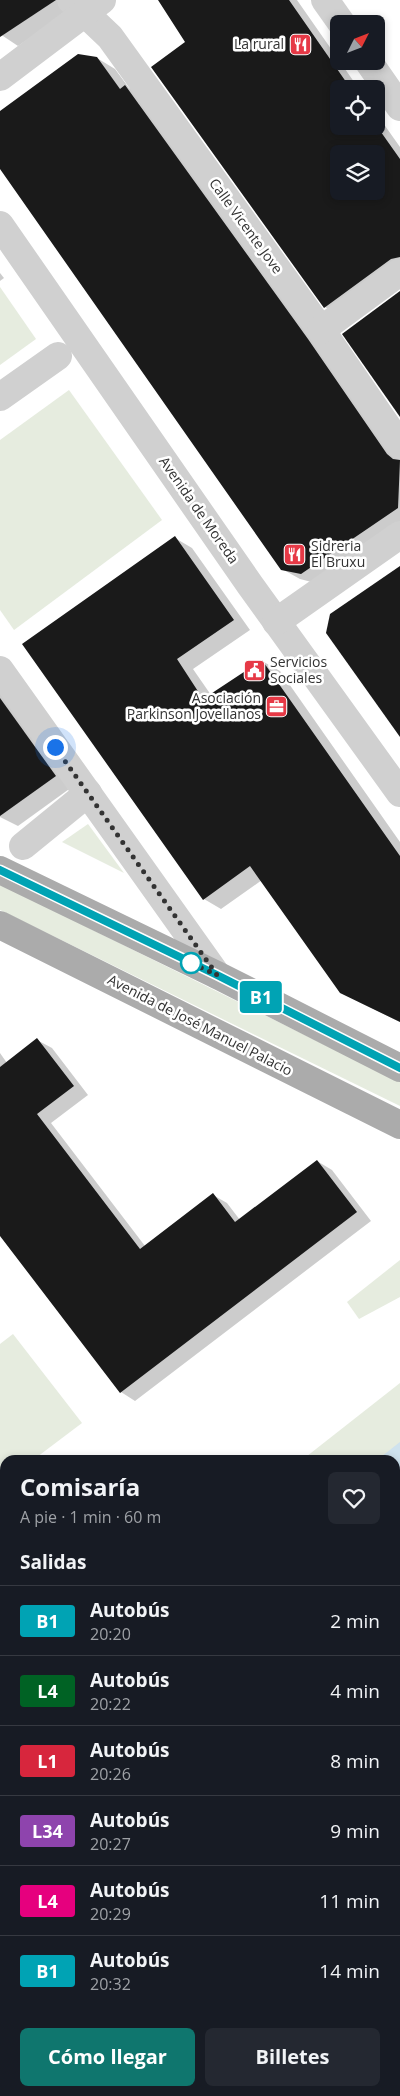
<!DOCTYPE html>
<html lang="es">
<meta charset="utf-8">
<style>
:root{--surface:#171b24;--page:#242831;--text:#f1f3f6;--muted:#9ea1a6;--line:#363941;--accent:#0f766e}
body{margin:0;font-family:"Open Sans",sans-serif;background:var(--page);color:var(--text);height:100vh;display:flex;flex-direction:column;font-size:19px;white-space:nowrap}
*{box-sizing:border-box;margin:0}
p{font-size:16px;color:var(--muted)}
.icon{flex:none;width:28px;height:28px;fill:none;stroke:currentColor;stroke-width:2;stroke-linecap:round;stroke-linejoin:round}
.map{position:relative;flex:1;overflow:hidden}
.sheet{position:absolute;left:0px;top:1455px;width:400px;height:641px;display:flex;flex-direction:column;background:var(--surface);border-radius:15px 15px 0 0;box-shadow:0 2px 8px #0003}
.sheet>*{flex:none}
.badge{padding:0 10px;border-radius:4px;font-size:18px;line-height:32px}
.needle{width:32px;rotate:48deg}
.tools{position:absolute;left:330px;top:15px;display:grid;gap:10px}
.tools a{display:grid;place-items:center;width:55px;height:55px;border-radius:8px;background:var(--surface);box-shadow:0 2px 8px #0003;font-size:25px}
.you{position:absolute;width:25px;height:25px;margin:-12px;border:4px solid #fff;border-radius:50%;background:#1a73e8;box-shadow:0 0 0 8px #1a73e833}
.map>.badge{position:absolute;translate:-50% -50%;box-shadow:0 0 0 2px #fff}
h2{padding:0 20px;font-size:19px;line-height:45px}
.round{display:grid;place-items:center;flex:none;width:52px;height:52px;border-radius:8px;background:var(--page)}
.summary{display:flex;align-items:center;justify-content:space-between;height:85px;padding:0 20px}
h1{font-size:24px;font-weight:700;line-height:38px}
.primary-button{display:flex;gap:10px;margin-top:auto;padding:10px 20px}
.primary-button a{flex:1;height:58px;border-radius:8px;background:var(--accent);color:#fff;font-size:20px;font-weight:700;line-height:58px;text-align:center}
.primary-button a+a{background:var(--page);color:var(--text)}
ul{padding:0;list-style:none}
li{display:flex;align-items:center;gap:15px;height:70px;padding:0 20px;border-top:1px solid var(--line)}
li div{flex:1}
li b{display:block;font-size:19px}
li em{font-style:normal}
li .badge{min-width:55px;font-weight:700;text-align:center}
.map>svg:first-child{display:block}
.green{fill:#e6ecdf}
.water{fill:#cfe2ee}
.shadow{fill:#0003;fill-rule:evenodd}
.building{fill:#1a1a1a;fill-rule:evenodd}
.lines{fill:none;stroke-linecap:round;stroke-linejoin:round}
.path{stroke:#cdcdcd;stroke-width:3;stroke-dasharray:2.5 2.5;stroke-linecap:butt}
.minor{stroke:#d0d0d0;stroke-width:28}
.major{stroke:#ababab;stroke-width:28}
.line-casing{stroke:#fff;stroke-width:11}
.line{stroke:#00a3b4;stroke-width:8}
.walk{stroke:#333;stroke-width:5;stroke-dasharray:0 9}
.stop-dot{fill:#fff;stroke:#00a3b4;stroke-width:2.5}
.labels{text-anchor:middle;stroke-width:5;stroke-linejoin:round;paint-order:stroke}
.poi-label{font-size:14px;fill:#333;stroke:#fff;text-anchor:end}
.street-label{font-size:14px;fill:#333;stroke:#fff}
</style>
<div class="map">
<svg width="400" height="2096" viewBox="0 0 400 2096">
<rect width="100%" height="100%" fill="#fff"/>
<g class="green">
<polygon points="0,287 36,339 0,365"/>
<polygon points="69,390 162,520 14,630 0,610 0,440"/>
<polygon points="88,824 124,873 62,842"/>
<polygon points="0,884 400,1082 400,1106 0,910"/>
<polygon points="400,1260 400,1297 359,1319 347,1302"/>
<polygon points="13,1334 82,1423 33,1460 5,1460 5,1482 0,1486 0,1344"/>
<polygon points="400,1383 400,1802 395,1802 395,1460 302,1460"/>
<polygon points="5,1694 5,1990 0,1991 0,1697"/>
</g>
<g class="water">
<polygon points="400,1442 400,1512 395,1515 395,1460 377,1460"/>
<polygon points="5,1747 5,1776 0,1778 0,1749"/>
</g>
<g class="shadow">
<polygon points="0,0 76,0 67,13 18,46 0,34"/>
<path d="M159,0H297L359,89H339V126H376V113L400,147V274L342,317L325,307L152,67L187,42ZM339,154H376V191H339Z"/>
<polygon points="97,58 115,69 129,88 143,96 326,350 400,459 400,529 319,584 300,579 282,569 0,167 0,113"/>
<polygon points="0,273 4,278 0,281"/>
<polygon points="175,538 192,548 250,630 193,669 211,695 262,661 280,671 400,842 400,1022 359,1002 262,880 221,909 204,899 24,644"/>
<polygon points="0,685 72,787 18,826 0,817"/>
<polygon points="37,1040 52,1048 88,1095 51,1123 145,1246 213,1195 227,1203 240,1220 317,1161 332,1170 371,1221 135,1401 121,1392 0,1234 0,1053 7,1063"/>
<polygon points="395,1856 400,1857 400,1995 395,1995"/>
</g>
<g class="building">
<polygon points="0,0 56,0 0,37"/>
<path d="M158,0H289L351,89H339V126L376,125L400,159V257L391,259L324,308L151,67L185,42ZM339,154H376V191H339Z"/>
<polygon points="78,54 97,57 120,89 125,85 308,339 387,454 393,459 400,460 398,508 301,574 281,570 0,169 0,111"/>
<polygon points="400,291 400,417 342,334"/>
<polygon points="175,536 234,620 177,659 203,699 262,660 400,856 400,1022 340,993 250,866 203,900 22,644"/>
<polygon points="400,566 400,737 326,633 330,614"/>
<polygon points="0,698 56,776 0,816"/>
<polygon points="37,1038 74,1086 37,1114 140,1249 213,1193 235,1222 317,1160 357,1212 120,1393 0,1236 0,1067"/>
</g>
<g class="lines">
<g class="path">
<polyline points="395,1619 400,1616"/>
<polyline points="395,1708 400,1707"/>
<polyline points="395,1781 400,1781"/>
<polyline points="0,1825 5,1823"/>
<polyline points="0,1906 5,1905"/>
</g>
<g class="minor">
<polyline points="71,0 110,37 321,330 400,445"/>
<polyline points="325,0 342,24"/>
<polyline points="368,61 400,107"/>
<polyline points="0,77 102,0"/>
<polyline points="0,225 250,585 400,793"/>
<polyline points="321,330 400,272"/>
<polyline points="0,397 58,356"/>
<polyline points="276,622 400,535"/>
<polyline points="0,670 217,975"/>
<polyline points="23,846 88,793"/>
</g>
<g class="major">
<polyline points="0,870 217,975 400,1068"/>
<polyline points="0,925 400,1125"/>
</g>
</g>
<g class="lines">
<defs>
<polyline id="line" points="0,870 217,975 400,1068"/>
</defs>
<use href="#line" class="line-casing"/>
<use href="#line" class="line"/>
<polyline class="walk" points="55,747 217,975 191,963"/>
</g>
<defs>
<symbol id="restaurant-square" viewBox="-11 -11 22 22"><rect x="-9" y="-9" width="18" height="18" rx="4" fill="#e63946" stroke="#fff"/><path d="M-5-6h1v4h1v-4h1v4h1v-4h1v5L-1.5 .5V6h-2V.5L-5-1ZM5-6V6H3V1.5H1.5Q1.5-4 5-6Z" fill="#fff"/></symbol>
<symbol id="civic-square" viewBox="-11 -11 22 22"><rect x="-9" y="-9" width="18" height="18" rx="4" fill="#e63946" stroke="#fff"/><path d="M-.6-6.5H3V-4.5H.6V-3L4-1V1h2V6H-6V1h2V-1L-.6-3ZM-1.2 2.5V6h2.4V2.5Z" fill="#fff"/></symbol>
<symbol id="office-square" viewBox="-11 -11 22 22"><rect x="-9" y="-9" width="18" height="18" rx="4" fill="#e63946" stroke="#fff"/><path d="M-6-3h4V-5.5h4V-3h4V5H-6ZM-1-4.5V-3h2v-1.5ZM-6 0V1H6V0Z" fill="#fff"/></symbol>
</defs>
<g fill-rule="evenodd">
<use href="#restaurant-square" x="288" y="32" width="25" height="25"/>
<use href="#restaurant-square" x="282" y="542" width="25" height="25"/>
<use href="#civic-square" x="242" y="658" width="25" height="25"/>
<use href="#office-square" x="264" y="694" width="25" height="25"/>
</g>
<circle class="stop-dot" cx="191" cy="963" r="10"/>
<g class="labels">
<g class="poi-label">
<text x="284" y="49">La rural</text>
<text x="311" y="551" text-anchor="start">Sidreria<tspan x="311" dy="16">El Bruxu</tspan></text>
<text x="270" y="667" text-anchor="start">Servicios<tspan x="270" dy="16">Sociales</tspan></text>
<text x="261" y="703">Asociación<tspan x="261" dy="16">Parkinson Jovellanos</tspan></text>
</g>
<g class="street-label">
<text transform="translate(246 226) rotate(54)" y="5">Calle Vicente Jove</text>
<text transform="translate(199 510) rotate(55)" y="5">Avenida de Moreda</text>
<text transform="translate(200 1025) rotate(27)" y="5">Avenida de José Manuel Palacio</text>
</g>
</g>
</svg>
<div class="tools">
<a><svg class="needle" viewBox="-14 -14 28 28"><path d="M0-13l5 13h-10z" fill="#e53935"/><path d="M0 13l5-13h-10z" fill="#9ea1a6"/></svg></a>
<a><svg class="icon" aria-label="locate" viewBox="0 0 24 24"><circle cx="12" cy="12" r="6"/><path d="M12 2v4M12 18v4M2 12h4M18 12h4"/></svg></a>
<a><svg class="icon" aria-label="layers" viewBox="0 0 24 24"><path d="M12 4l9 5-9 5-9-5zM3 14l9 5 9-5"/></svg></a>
</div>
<div class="you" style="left:55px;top:747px"></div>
<b class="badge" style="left:261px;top:997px;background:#00a3b4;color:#fff">B1</b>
<section class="sheet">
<div class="summary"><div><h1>Comisaría</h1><p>A pie · 1 min · 60 m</p></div><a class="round"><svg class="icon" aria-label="heart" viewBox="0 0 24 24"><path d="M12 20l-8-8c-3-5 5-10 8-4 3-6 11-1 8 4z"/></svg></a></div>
<h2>Salidas</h2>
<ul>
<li><span class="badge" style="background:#00a3b4;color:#fff">B1</span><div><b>Autobús</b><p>20:20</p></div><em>2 min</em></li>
<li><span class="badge" style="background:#006224;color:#fff">L4</span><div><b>Autobús</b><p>20:22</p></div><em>4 min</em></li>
<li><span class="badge" style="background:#d7263d;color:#fff">L1</span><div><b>Autobús</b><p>20:26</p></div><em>8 min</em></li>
<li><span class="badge" style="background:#8e44ad;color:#fff">L34</span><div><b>Autobús</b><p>20:27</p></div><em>9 min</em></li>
<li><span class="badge" style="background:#e6007e;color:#fff">L4</span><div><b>Autobús</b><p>20:29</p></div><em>11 min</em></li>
<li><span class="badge" style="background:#00a3b4;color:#fff">B1</span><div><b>Autobús</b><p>20:32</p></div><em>14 min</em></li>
</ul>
<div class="primary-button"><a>Cómo llegar</a><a>Billetes</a></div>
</section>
</div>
